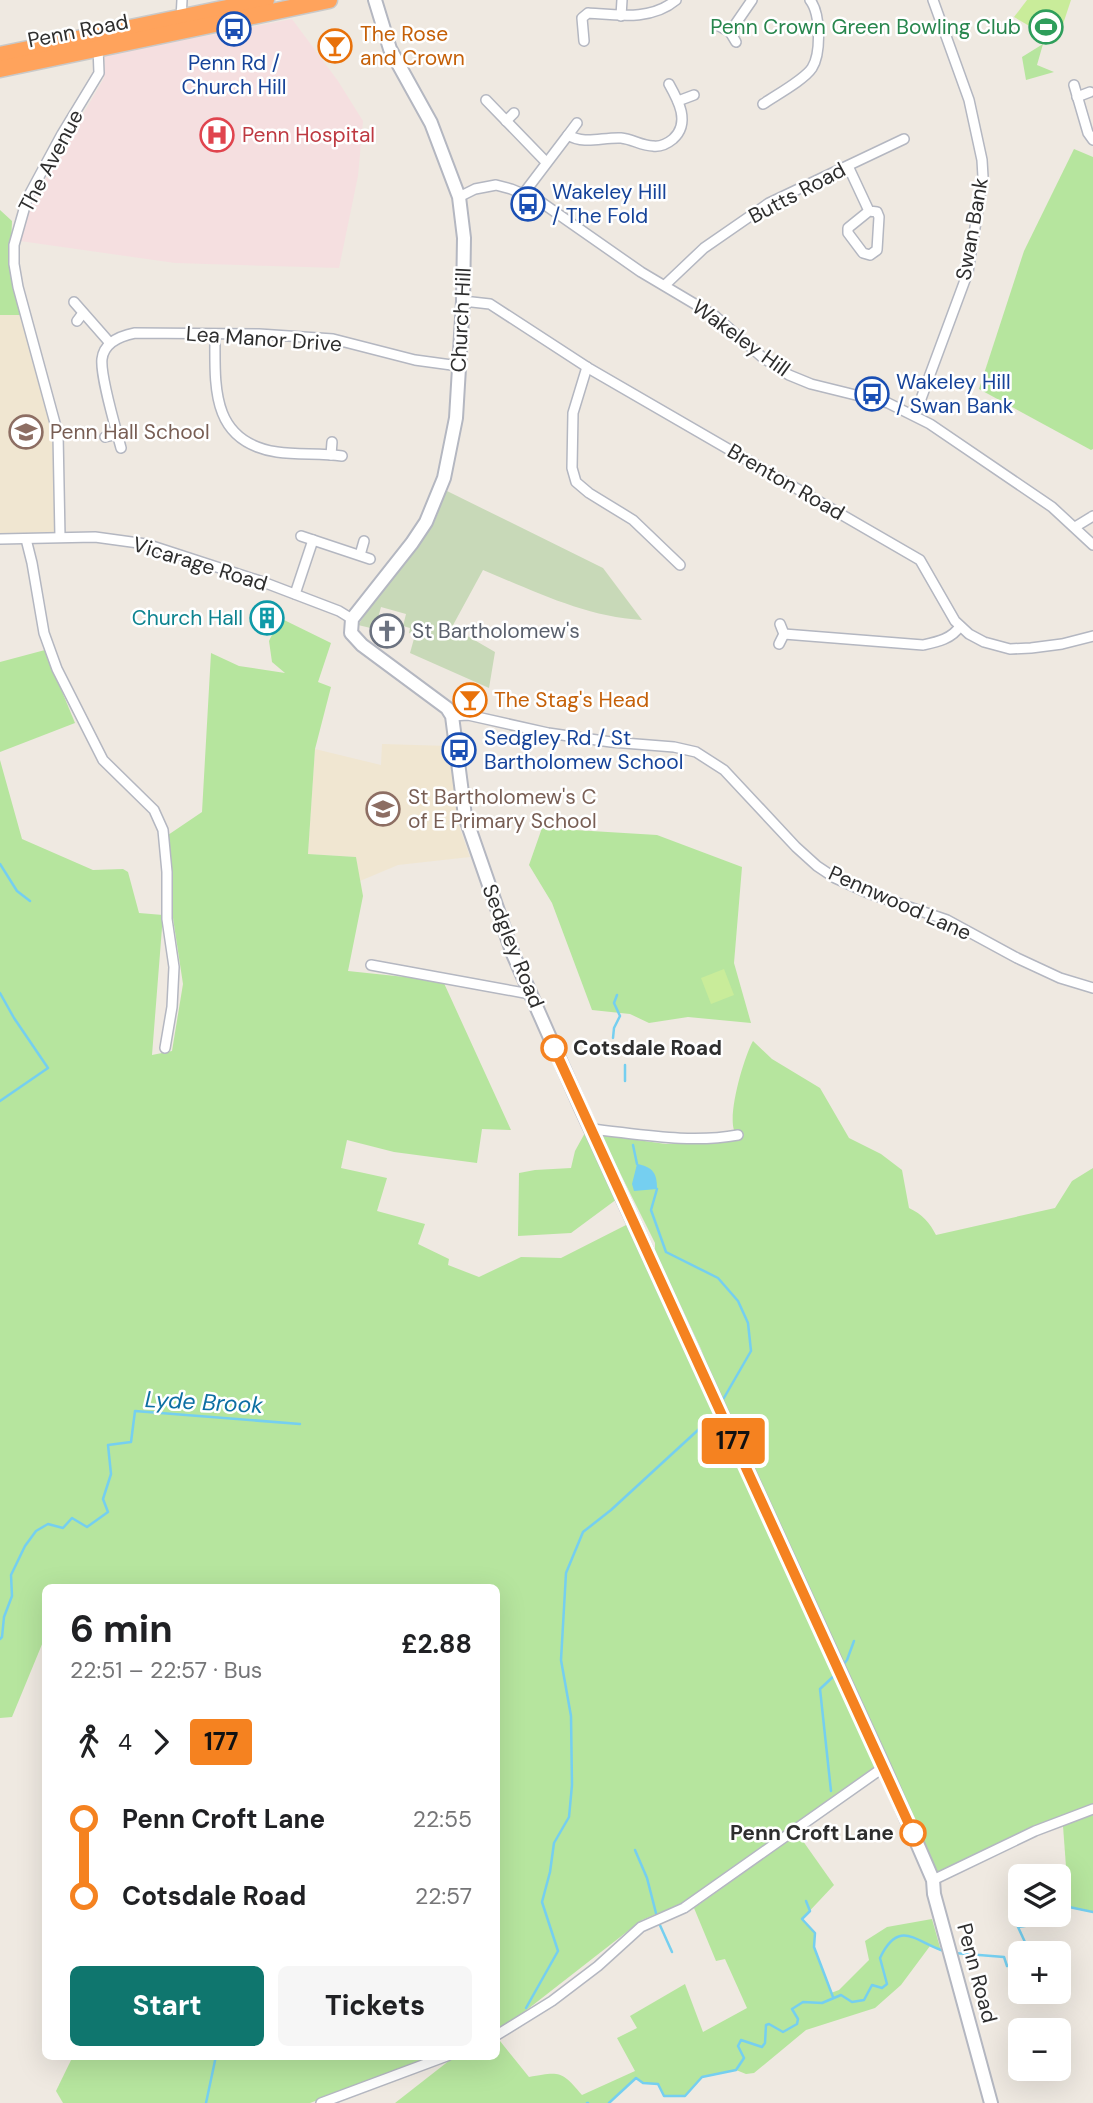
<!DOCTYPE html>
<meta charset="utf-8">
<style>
:root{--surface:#fff;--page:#f6f6f6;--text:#202124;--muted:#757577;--accent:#0f766e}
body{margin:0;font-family:"DM Sans",sans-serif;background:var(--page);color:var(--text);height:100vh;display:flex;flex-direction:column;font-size:26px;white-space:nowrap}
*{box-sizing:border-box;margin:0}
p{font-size:23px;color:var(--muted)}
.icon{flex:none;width:38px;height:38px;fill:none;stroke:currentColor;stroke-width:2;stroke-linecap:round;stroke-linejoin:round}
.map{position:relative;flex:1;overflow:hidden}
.panel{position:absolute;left:42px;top:1584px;width:458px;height:476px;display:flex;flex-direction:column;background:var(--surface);border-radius:10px;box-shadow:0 7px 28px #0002}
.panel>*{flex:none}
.badge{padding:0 14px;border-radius:5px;font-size:24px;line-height:46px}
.tools{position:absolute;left:1008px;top:1864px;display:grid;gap:14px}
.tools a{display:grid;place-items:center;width:63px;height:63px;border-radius:10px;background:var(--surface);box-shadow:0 7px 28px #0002;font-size:35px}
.map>.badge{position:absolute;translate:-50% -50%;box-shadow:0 0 0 4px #fff}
.legs{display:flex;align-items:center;gap:10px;height:77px;padding:0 28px;font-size:23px}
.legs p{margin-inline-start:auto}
.summary{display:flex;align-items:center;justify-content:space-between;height:119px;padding:0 28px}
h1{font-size:38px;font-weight:700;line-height:52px}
.action{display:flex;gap:14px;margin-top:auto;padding:14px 28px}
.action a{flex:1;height:80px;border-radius:10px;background:var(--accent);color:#fff;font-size:28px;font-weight:700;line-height:80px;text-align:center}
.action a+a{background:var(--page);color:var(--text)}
ul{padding:0 28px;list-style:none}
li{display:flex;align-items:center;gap:24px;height:77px;font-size:26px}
li i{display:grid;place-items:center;width:10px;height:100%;margin:0 9px;background:currentColor}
li i::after{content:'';width:18px;height:18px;margin:-9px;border:5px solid;border-radius:50%;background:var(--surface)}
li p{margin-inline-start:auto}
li:first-child i{background:linear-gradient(#0000 50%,currentColor 0)}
li:last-child i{background:linear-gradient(currentColor 50%,#0000 0)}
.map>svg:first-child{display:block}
.education{fill:#f0e6d1}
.medical{fill:#f5dfe0}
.green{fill:#b6e59e}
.cemetery{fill:#c8d9b8}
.pitch{fill:#c9ec9a}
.water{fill:#75cff0}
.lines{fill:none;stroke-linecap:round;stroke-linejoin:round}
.stream{stroke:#75cff0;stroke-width:2.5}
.street-casing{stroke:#b4b7c1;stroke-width:12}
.secondary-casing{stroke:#b4b7c1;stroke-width:16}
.highway-casing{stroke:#c9c9c9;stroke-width:19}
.street{stroke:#fff;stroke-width:9}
.secondary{stroke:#fff;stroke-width:12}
.highway{stroke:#ffa35c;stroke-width:16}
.line-1-casing{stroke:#fff;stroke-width:16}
.line-1{stroke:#f58220;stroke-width:10}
.stop-1-dot{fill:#fff;stroke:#f58220;stroke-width:3.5}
.labels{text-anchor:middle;stroke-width:5;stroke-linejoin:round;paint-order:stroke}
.leisure-label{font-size:21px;fill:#27864d;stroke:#fff;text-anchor:end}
.street-label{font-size:21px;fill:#2e2e2e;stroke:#fff}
.food-label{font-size:21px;fill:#c56008;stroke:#fff;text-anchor:start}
.transit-label{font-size:21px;fill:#164399;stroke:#fff;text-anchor:start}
.health-label{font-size:21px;fill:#be3a42;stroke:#fff;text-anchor:start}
.education-label{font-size:21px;fill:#785e54;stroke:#fff;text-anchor:start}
.culture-label{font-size:21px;fill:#0d838f;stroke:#fff;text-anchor:end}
.worship-label{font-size:21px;fill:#5b616d;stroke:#fff;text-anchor:start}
.stop-label{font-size:21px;font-weight:bold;fill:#2e2e2e;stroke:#fff;text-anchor:start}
.water-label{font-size:23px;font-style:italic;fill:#0d6fa3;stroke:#fff}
</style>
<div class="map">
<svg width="1093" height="2103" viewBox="0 0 1093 2103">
<rect width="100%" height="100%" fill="#efe9e1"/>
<g class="education">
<polygon points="0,315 20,315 51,423 54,441 56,533 0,536"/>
<polygon points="382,744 449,746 458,823 470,857 398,865 360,881 356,857 308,854 315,749 381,765"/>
</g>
<polygon class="medical" points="292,19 338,81 363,121 358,176 339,268 175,263 20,241 28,209 104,78 105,55"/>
<g class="green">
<polygon points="1043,44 1037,65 1054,72 1026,80 1022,57"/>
<polygon points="1074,149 1093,157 1093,449 1091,450 979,389 1024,251"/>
<polygon points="0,210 12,221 10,274 20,315 0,315"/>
<polygon points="280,618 331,643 318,682 331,687 315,749 308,854 356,857 363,896 348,971 443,981 511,1130 482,1129 477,1163 394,1152 347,1140 341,1168 387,1178 377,1211 425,1224 418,1244 449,1259 448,1265 479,1277 521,1257 561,1258 628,1224 877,1765 688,1901 642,1920 497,2033 497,1587 46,1587 45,1637 12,1717 0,1718 0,760 22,839 93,870 123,869 128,872 139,913 163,915 152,1055 172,1051 183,984 173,918 168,835 202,812 211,653 239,666 285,673 272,662 269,641"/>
<polygon points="45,650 75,723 0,752 0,662"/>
<polygon points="542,828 657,835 742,867 734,963 751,1023 688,1017 649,1023 630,1014 592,1010 552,903 529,865"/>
<path d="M753,1041L772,1059L820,1088L849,1138L881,1154L902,1170L909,1208C922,1214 930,1223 936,1235L1055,1208L1072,1181L1093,1168V1805L1027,1829L934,1874L719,1397L701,1349L655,1251V1243L601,1135L666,1144L738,1140C737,1136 735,1133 734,1130C728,1112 744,1057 753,1041Z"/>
<polygon points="586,1131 617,1199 571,1233 518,1236 519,1173 535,1170 571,1168 575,1151"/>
<polygon points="1093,1815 1093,1912 1069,1907 1063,1826"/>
<path d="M798,1834L834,1885L802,1919L815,1933L814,1948L831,1993L839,1990L869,1960L865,1941L887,1927L932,1919L941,1951L930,1946L901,1985L875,2008L806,2030L754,2073L746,2074L736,2070L703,2077L685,2096H664L658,2084L643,2083L636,2078L609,2103H395L450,2060L460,2056H497V2043L500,2041L529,2077C560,2071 562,2071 582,2095L635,2071L617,2038L637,2028L630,2016L685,1984L703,2032L747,2008L725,1959L716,1961L694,1908Z"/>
<polygon points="73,2056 434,2056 310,2103 63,2103 56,2091"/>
</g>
<path class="cemetery" d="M445,490L603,568L642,620C586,617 534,591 483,570L452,627L495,652L489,688L410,653L415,635L409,633L410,628L403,626L406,614L381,607L375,629L358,625C381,589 413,559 434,522C439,512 442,500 445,490Z"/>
<g class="pitch">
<polygon points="1027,0 1071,0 1057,42 1014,17"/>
<polygon points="724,969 734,995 711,1004 701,978"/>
</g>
<path class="water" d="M637,1164C653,1167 657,1173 657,1189L634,1191L632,1184Z"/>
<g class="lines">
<g class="stream">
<polyline points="0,864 17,891 30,901"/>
<polyline points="0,993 14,1018 48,1068 0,1101"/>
<polyline points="613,1038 614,1028 620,1016 614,1003 617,995"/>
<polyline points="625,1065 625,1081"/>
<polyline points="633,1145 637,1164"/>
<polyline points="657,1189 651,1210 666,1252 718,1278 738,1301 748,1323 751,1351 721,1403"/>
<polyline points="0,1639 2,1637 4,1617 12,1596 11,1575 25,1546 36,1531 48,1524 63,1528 72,1518 87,1527 108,1512 103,1499 111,1474 108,1445 131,1442 135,1411 300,1424"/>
<polyline points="842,1666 847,1660 854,1641"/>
<polyline points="831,1791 820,1689 836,1674"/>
<polyline points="635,1850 647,1878 657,1917"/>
<polyline points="806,1901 810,1911 802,1919 815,1933 814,1947 833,1997"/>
<polyline points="1059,1909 1069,1907 1093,1912"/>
<polyline points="659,1923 672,1952"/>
<polyline points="954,1953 1004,1957 1007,1966 1020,1962"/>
<polyline points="1030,1953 1018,1927 1031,1925 1043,1914"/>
<polyline points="526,2008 558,1951 542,1902 550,1872 554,1843 569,1817 572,1785 571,1716 561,1660 566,1573 583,1532 611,1510 710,1419 715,1412"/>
<polyline points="206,2103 216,2056"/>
<polyline points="587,2103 588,2103"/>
<path d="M609,2103L636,2078L643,2083L658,2084L664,2096H685L702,2077L736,2070L744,2058L738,2046L741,2040L762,2047L765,2043L766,2025L769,2024L783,2032L797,2024L798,2019L792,2009L803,2002L822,2003L841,1995L852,2002L864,2000L872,1985L882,1988L887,1984L880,1958C899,1918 916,1942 944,1951"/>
</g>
<defs>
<g id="street">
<polyline points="621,16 622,0"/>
<polyline points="181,19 182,0"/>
<polyline points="719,26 730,32 736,42"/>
<polyline points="730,32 752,0"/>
<path d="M584,41L582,18L588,13C617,15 651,21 676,0"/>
<polyline points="1074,85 1088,133 1093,140"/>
<polyline points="1077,97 1090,92"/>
<polyline points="486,100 546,162"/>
<polyline points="678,101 694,95"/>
<path d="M763,104C776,95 804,80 812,68C821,54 821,14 810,0"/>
<polyline points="506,121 514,113"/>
<path d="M577,123L568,135C585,145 602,137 621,138C632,139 642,146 653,146C661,147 667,144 673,139C691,123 678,100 669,84"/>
<polyline points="848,166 869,211 877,212 879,217 877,250 870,255 863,253 848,233 848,228 869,211"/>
<polyline points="524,193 568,135"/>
<polyline points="459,197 475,189 496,185 511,189 538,200 641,272 715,316 762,357 789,375 811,384 888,403 930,424 1052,507 1093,545"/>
<polyline points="665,285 704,248 769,203 904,139"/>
<polyline points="463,301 490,304 590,369 920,560 955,621 969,634 984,642 1010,649 1031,648 1062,644 1093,636"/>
<polyline points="74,302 110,343"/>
<polyline points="77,321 83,313"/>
<path d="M215,334C215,386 210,442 277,452C298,455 320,453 342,456"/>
<polyline points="587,367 573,413 572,468 576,482 589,493 633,520 680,565"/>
<polyline points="915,415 968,272 983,177 982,160 969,100 933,0"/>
<polyline points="105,437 118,434"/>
<path d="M121,448C116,429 100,376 102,359C104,342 120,336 135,333L259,334L333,339L415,360L459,366"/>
<polyline points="331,455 332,442"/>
<polyline points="1075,527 1093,516"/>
<polyline points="301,536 370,559"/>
<polyline points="60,537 58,434 18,287 14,264 14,245 27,199 62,134 99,73 98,47"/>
<polyline points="0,539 95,537 146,544 263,582 339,611 352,619"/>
<polyline points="26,539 32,563 44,633 57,669 103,760 154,810 163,830 167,872 167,919 174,967 172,1007 165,1048"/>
<polyline points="360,555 364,541"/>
<polyline points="295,594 313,540"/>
<path d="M784,634L923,645C937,642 952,639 960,626"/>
<polyline points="779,644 784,634 780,624"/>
<polyline points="452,716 468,715 548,733 611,742 674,747 696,752 724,770 796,847 817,866 835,878 868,893 947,920 1017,958 1060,978 1093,988"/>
<polyline points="371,965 530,994"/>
<path d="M591,1129C640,1134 689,1144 738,1135"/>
<polyline points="933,1880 1035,1831 1093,1809"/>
<polyline points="497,2035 552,2001 598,1966 641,1927 684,1908 884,1767"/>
<polyline points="321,2103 447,2056"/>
</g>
<polyline id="secondary" points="375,0 390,49 431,123 459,197 464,238 463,301 456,418 444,478 426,522 412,543 352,619 351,633 362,645 447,708 452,716 465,816 513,954 581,1108 884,1767 933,1880 934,1894 991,2103"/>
<g id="highway">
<polyline points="0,55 266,0"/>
<polyline points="0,69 329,0"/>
</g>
</defs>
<use href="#street" class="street-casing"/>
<use href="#secondary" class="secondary-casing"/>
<use href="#highway" class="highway-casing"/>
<use href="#street" class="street"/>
<use href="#secondary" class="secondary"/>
<use href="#highway" class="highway"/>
</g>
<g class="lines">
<defs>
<polyline id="line-1" points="554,1048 913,1833"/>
</defs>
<use href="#line-1" class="line-1-casing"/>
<use href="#line-1" class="line-1"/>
</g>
<defs>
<symbol id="stadium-ring" viewBox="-11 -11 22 22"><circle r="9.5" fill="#fff" stroke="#2e9e5b" stroke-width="1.5"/><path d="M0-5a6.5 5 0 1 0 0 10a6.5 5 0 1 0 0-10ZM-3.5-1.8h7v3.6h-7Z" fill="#2e9e5b"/></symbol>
<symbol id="bus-ring" viewBox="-11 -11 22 22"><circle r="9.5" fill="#fff" stroke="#1a4fb4" stroke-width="1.5"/><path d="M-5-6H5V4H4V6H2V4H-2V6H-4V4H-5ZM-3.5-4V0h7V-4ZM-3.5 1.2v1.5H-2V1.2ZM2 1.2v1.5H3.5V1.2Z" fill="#1a4fb4"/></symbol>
<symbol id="bar-ring" viewBox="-11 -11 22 22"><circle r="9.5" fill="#fff" stroke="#e8710a" stroke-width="1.5"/><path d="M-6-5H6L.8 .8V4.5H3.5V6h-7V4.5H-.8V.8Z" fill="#e8710a"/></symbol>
<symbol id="hospital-ring" viewBox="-11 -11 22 22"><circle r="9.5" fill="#fff" stroke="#e0444e" stroke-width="1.5"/><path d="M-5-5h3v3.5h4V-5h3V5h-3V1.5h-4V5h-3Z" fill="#e0444e"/></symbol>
<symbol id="school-ring" viewBox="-11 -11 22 22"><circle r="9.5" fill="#fff" stroke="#8d6e63" stroke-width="1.5"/><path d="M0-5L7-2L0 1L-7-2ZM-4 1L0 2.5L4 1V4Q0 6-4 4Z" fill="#8d6e63"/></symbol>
<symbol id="building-ring" viewBox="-11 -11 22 22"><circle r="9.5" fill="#fff" stroke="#0f9aa8" stroke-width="1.5"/><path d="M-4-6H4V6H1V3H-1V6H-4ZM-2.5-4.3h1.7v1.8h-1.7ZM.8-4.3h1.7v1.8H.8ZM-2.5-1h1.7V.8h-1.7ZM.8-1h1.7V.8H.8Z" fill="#0f9aa8"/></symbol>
<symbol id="church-ring" viewBox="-11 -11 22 22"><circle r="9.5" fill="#fff" stroke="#6b7280" stroke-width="1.5"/><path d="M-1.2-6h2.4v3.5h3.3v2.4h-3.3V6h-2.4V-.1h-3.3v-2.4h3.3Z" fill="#6b7280"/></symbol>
</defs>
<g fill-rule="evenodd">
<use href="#stadium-ring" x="1027" y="8" width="38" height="38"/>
<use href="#bus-ring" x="215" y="10" width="38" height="38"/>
<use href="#bar-ring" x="316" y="27" width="38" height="38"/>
<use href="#hospital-ring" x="198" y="116" width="38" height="38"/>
<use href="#bus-ring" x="509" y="185" width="38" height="38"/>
<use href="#bus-ring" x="853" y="375" width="38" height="38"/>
<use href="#school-ring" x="7" y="413" width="38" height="38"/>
<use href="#building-ring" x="248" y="599" width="38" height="38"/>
<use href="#church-ring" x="368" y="612" width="38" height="38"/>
<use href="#bar-ring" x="451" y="681" width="38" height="38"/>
<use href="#bus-ring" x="440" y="731" width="38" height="38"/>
<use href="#school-ring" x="364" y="790" width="38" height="38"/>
</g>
<g class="stop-1-dot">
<circle cx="554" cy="1048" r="12"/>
<circle cx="913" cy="1833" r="12"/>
</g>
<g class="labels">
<g class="leisure-label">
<text x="1021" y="34">Penn Crown Green Bowling Club</text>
</g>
<g class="street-label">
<text transform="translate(78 31) rotate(-11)" y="7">Penn Road</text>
<text transform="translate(51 161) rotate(-62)" y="7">The Avenue</text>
<text transform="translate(797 193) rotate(-28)" y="7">Butts Road</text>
<text transform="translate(972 229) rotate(-80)" y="7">Swan Bank</text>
<text transform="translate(461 320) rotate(-87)" y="7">Church Hill</text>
<text transform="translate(741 338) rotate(36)" y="7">Wakeley Hill</text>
<text transform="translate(264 339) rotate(4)" y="7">Lea Manor Drive</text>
<text transform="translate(786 482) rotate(30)" y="7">Brenton Road</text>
<text transform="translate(200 564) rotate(17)" y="7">Vicarage Road</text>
<text transform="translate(900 903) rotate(24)" y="7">Pennwood Lane</text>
<text transform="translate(513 946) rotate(68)" y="7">Sedgley Road</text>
<text transform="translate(977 1973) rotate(75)" y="7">Penn Road</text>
</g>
<g class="food-label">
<text x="360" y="41">The Rose<tspan x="360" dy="24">and Crown</tspan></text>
<text x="494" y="707">The Stag's Head</text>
</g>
<g class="transit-label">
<text x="234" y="70" text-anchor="middle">Penn Rd /<tspan x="234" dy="24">Church Hill</tspan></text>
<text x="552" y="199">Wakeley Hill<tspan x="552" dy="24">/ The Fold</tspan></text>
<text x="896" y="389">Wakeley Hill<tspan x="896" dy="24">/ Swan Bank</tspan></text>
<text x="484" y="745">Sedgley Rd / St<tspan x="484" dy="24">Bartholomew School</tspan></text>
</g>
<g class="health-label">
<text x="242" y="142">Penn Hospital</text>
</g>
<g class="education-label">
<text x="50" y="439">Penn Hall School</text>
<text x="408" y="804">St Bartholomew's C<tspan x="408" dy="24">of E Primary School</tspan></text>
</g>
<g class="culture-label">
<text x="243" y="625">Church Hall</text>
</g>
<g class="worship-label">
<text x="412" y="638">St Bartholomew's</text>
</g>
<g class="stop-label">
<text x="573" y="1055">Cotsdale Road</text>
<text x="894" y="1840" text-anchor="end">Penn Croft Lane</text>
</g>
<g class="water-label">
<text transform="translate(204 1402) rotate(3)" y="8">Lyde Brook</text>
</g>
</g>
</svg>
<div class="tools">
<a><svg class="icon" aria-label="layers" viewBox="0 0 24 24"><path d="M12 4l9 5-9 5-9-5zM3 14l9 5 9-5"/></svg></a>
<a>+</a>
<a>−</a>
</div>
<b class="badge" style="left:733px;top:1441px;background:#f58220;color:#111">177</b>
<section class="panel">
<div class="summary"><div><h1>6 min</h1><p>22:51 – 22:57 · Bus</p></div><b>£2.88</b></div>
<div class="legs"><svg class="icon" aria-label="walk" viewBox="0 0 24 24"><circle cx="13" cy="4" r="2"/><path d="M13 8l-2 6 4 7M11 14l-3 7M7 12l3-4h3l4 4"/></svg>4<svg class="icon" aria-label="forward" viewBox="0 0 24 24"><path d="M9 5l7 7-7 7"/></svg><b class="badge" style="background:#f58220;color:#111">177</b></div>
<ul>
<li><i style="color:#f58220"></i><b>Penn Croft Lane</b><p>22:55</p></li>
<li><i style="color:#f58220"></i><b>Cotsdale Road</b><p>22:57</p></li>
</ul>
<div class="action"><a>Start</a><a>Tickets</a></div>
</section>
</div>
